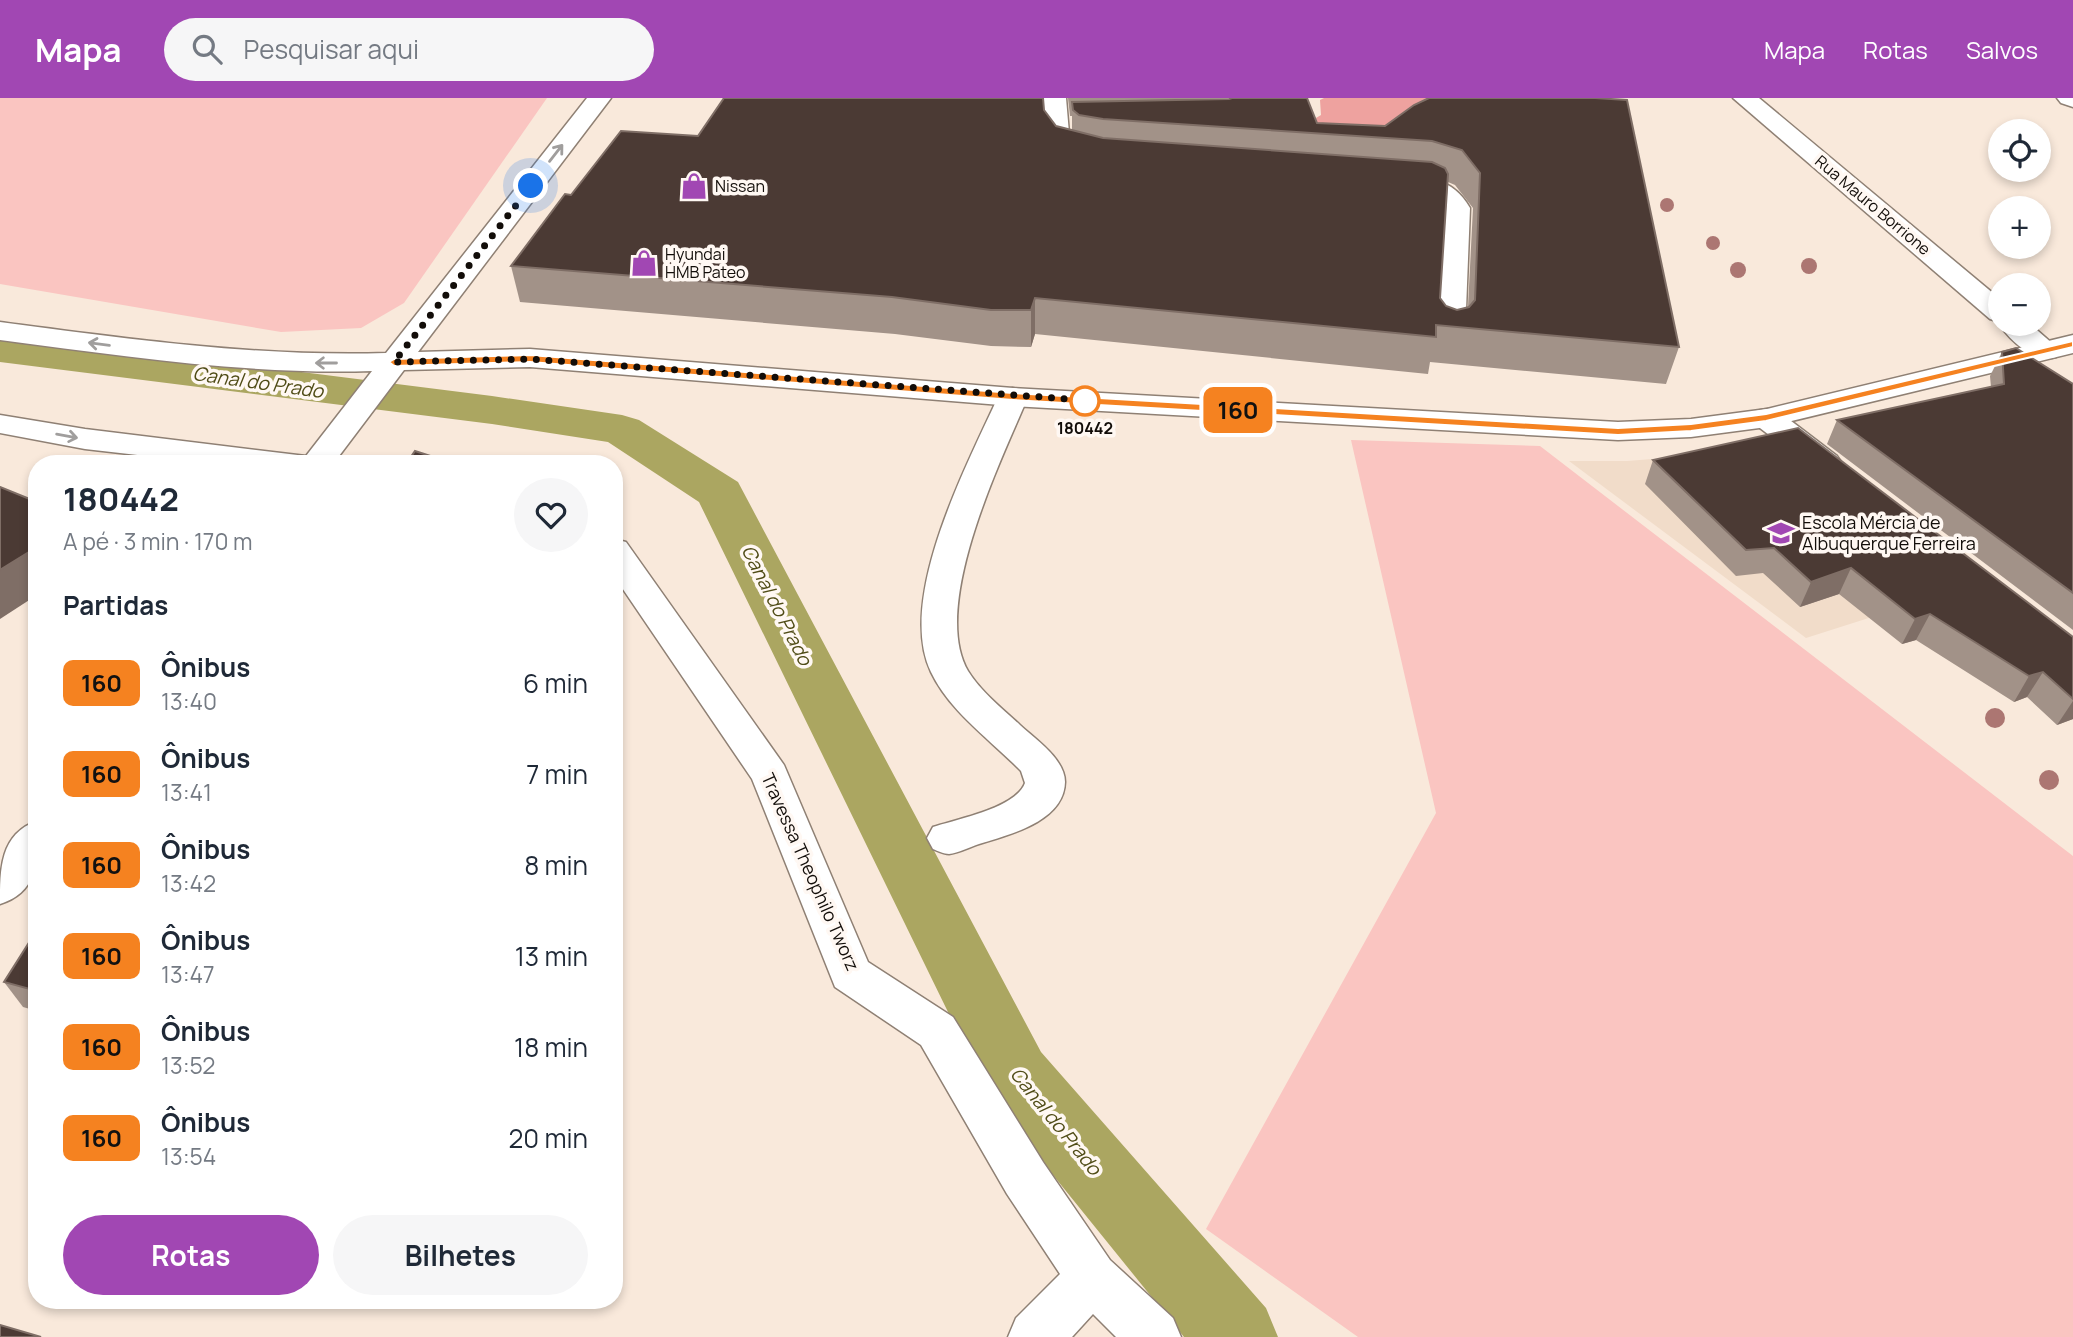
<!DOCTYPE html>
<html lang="pt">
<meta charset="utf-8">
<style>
:root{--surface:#fff;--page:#f6f6f7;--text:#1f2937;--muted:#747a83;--accent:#a147b3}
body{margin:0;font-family:Manrope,sans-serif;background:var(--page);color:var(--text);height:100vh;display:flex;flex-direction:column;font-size:26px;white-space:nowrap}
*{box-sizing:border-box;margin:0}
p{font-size:23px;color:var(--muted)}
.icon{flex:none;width:38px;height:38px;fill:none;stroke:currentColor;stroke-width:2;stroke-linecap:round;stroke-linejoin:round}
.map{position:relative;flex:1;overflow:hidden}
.panel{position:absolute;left:28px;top:357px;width:595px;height:854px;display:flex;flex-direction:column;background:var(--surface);border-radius:28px;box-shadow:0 4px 10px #0003}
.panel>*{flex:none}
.badge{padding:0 14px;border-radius:10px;font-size:24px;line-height:46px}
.fabs{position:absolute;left:1988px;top:21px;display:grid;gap:14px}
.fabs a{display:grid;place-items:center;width:63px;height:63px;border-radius:50%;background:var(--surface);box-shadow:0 4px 10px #0003;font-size:35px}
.you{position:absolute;width:35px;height:35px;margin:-18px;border:5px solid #fff;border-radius:50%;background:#1a73e8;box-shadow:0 0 0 10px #1a73e833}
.map>.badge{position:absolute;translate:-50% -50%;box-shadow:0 0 0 4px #fff}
h2{padding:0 35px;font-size:26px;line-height:63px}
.round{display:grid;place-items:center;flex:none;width:74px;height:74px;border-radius:37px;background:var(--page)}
.summary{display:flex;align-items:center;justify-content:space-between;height:119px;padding:0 35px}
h1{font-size:33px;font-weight:700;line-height:52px}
.button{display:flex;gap:14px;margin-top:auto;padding:14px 35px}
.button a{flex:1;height:80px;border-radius:42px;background:var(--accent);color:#fff;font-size:28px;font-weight:700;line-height:80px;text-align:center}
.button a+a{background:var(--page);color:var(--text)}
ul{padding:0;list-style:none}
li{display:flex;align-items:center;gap:21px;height:91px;padding:0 35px}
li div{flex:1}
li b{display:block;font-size:26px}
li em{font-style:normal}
li .badge{min-width:77px;font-weight:700;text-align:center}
header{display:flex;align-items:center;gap:42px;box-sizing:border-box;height:98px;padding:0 35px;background:var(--accent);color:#fff}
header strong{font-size:33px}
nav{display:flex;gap:38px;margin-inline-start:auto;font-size:24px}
.search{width:490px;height:63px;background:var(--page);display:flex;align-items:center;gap:18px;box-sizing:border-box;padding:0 24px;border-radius:38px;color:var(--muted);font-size:26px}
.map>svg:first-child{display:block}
.built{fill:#f1dcc9}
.green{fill:#fac5c1}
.forest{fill:#eea29f}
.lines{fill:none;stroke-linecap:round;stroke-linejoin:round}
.canal{fill:#aba661;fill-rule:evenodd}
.minor-casing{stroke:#8f8074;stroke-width:3}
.major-casing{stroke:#8f8074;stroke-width:3}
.minor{fill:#fff;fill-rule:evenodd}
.major{fill:#fff;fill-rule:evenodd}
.tree{fill:#ac7672}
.wall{fill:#a29288;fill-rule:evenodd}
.shaded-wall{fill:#7f6e66}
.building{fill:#4b3a34;stroke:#7f6e66;stroke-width:2}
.oneway{stroke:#a09e9d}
.line{fill:#f58220;stroke:#fff;stroke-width:2}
.walk{stroke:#120d09;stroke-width:7;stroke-dasharray:0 12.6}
.stop-dot{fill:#fff;stroke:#f58220;stroke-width:3.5}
.labels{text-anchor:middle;stroke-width:7;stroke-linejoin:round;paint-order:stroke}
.far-poi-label{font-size:16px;fill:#120d09;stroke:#fff8f3;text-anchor:start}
.far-street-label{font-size:16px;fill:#120d09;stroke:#fff8f3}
.far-stop-label{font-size:16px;font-weight:bold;fill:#120d09;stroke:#fff8f3}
.poi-label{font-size:18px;fill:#120d09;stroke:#fff8f3;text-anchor:start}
.street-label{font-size:18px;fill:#120d09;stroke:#fff8f3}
.water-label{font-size:19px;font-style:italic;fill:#504c17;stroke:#fff8f3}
</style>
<header>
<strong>Mapa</strong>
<div class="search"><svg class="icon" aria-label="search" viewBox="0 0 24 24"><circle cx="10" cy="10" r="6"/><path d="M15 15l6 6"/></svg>Pesquisar aqui</div>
<nav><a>Mapa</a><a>Rotas</a><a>Salvos</a></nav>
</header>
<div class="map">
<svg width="2073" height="1239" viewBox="0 0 2073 1239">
<rect width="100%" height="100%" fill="#f9e9db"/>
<polygon class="built" points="1703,357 1966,489 1806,540 1569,363 1627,363"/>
<g class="green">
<polygon points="0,0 547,0 404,205 361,230 281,234 0,186"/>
<polygon points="1351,342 1540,348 2073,758 2073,1239 1358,1239 1206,1131 1436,715"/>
</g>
<polygon class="forest" points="1324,0 1602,0 1600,4 1309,40 1299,30 1321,17 1320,2"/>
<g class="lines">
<polygon class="canal" points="0,236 492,298 622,317 639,322 738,384 1041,954 1266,1210 1278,1239 1184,1239 989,998 699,404 608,344 492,326 0,264"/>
<defs>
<g id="minor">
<path d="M1042,0H1066L1070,47L1076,52L1094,56L1097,61L1094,66C1075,71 1057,65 1046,49Z"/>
<polygon points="1733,0 1759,0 2000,201 2000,224 1990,221"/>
<polygon points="2057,0 2073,0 2073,9 2061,5"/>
<path d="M1396,78C1429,80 1452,79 1470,110L1465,237L1460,243L1450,246L1440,243L1435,237L1444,110C1432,89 1407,96 1387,91L1383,86L1387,81Z"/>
<path d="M2000,224V226H2030L2061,253L2056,259C2035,265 2011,244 1999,226Z"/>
<path d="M1013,290L1024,292L1028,299C1001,362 930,508 968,573C980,593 1003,611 1020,627C1035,641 1065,661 1065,684C1064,724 1008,737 979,746C970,749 958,755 949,756C944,756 938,753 933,751L927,740L933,729C957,721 1016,710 1025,685L1021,673C991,642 950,614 931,574C896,501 967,367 998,299L1002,292Z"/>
<polygon points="1767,311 1778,313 1837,358 1842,365 1837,372 1826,375 1815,372 1756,327 1751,320 1756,313"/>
<polygon points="614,441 626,444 784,667 868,864 953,919 1043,1064 1110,1162 1173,1220 1181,1239 1116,1239 1093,1216 1072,1239 1008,1239 1016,1220 1060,1176 1007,1096 921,947 835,889 752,681 614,478"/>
</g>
<g id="major">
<path d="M587,0H611L418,254L530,251L1013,290L1618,324L1691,321L1767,311L2073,237V255L1767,329L1691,339L1618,342L1013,308L530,269L404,272L333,366H216L85,351L0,335V317L85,331L306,358L372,273C247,277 124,258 0,242V224C129,241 256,259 386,255Z"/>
<path d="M37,723C37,759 41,793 0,806C0,771 0,736 37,723Z"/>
</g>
</defs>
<use href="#minor" class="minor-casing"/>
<use href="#major" class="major-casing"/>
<use href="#minor" class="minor"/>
<use href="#major" class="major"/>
</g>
<g class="tree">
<circle cx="1667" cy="107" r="7"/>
<circle cx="1713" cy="145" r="7"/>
<circle cx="1809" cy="168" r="8"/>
<circle cx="1738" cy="172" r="8"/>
<circle cx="1995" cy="620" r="10"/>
<circle cx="2049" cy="682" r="10"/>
</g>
<g class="wall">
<path d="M1068,0H1307L1317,25L1385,28L1414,7L1679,249L1666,286L1430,264L1428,276L1035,236L1031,249L991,248L895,236L520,204L511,168L571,97L698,38L1044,12L1056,28L1072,32V18H1070ZM1448,84L1455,87L1473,110L1468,209L1457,212L1446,208L1440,200Z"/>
<polygon points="2002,254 2073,286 2073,532 1827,346 1837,322 1991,289 1990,278"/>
<polygon points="1653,362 2073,539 2073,621 2057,627 2027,599 2014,604 1916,542 1902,546 1839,496 1800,509 1763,475 1736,478 1645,386"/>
<polygon points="37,832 37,913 23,909 4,884"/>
</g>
<g class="shaded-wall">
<polygon points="1035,200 1035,236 1031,249 1031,212"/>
<polygon points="37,449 37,497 0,521 0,472"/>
<polygon points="1851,470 1839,496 1800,509 1811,484"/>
<polygon points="1930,516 1916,542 1902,546 1915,521"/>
<polygon points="2043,574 2027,599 2014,604 2029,578"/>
<polygon points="2073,603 2073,621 2057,627"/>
</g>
<g class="building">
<polygon points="724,0 1043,0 1044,12 1056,28 1103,40 1432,64 1445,70 1448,76 1440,200 1446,208 1457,212 1469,209 1475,202 1480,75 1462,52 1432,43 1103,21 1079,17 1073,12 1072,4 1229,1 1232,0 1307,0 1317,25 1385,28 1414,7 1429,0 1595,0 1627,2 1679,249 1436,227 1436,239 1035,200 1031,212 991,212 892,199 511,168 565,96 571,97 621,33 698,38"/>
<polygon points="2016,250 2073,286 2073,495 1837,322 2004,286 2002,254"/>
<polygon points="1798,330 2073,539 2073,601 2043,574 2029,578 1930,516 1915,521 1851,470 1811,484 1774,450 1746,452 1653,362"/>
<polygon points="415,353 455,366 406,366"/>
<polygon points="0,389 37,404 37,449 0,472"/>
<polygon points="37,832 37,893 4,884"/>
<polygon points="0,1227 41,1239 0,1239"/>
</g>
<defs><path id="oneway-shaft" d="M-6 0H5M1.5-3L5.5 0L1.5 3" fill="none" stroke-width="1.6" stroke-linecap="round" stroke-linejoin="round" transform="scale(1.75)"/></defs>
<g class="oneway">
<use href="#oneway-shaft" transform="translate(556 55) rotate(-52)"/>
<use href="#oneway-shaft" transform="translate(99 246) rotate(-173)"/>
<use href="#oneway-shaft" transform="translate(326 265) rotate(180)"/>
<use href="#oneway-shaft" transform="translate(67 338) rotate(10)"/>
</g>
<polygon class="line" points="2073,243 2073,249 1766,323 1691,333 1618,337 1013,302 530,264 394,268 389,264 394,261 530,257 1013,295 1618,330 1691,326 1766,316"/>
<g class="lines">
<polyline class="walk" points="531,88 394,264 530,261 1095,303 1085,303"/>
</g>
<defs>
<symbol id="shop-bare" viewBox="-9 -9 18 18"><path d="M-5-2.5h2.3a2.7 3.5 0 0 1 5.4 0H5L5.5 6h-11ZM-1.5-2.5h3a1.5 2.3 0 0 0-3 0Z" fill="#a147b3" stroke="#fff8f3" stroke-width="2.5" paint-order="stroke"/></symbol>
<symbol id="school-bare" viewBox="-9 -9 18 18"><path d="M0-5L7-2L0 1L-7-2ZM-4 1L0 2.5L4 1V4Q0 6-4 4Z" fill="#a147b3" stroke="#fff8f3" stroke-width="2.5" paint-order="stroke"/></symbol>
</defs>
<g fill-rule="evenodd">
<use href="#shop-bare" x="675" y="69" width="38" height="38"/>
<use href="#shop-bare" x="625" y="146" width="38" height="38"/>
<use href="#school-bare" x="1762" y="416" width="38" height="38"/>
</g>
<circle class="stop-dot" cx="1085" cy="303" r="14"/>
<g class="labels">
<g class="far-poi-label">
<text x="715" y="94">Nissan</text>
<text x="665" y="162">Hyundai<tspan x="665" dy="18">HMB Pateo</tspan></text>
</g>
<g class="far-street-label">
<text transform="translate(1873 107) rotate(40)" y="6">Rua Mauro Borrione</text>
</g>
<g class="far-stop-label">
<text x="1085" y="336">180442</text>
</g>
<g class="poi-label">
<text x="1802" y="431">Escola Mércia de<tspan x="1802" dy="21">Albuquerque Ferreira</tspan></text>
</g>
<g class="street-label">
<text transform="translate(810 774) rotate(66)" y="6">Travessa Theophilo Tworz</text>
</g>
<g class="water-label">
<text transform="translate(258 284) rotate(8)" y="7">Canal do Prado</text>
<text transform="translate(777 507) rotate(63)" y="7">Canal do Prado</text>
<text transform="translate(1056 1023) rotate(51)" y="7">Canal do Prado</text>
</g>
</g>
</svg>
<div class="fabs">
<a><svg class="icon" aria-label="locate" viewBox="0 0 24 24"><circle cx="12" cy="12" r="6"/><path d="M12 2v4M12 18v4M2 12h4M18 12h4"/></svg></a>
<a>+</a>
<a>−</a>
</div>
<div class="you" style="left:531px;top:88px"></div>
<b class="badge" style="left:1238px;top:312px;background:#f58220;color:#111">160</b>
<section class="panel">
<div class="summary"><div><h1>180442</h1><p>A pé · 3 min · 170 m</p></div><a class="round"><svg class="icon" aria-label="heart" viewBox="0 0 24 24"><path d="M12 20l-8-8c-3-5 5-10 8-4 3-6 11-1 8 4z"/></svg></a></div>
<h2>Partidas</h2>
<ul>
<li><span class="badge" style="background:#f58220;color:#111">160</span><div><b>Ônibus</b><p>13:40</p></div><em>6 min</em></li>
<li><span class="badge" style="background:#f58220;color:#111">160</span><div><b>Ônibus</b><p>13:41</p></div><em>7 min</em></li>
<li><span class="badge" style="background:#f58220;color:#111">160</span><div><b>Ônibus</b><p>13:42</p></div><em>8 min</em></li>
<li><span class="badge" style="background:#f58220;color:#111">160</span><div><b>Ônibus</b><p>13:47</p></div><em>13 min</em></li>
<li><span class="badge" style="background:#f58220;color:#111">160</span><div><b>Ônibus</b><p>13:52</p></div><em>18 min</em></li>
<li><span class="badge" style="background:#f58220;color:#111">160</span><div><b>Ônibus</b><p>13:54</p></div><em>20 min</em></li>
</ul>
<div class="button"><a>Rotas</a><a>Bilhetes</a></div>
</section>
</div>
